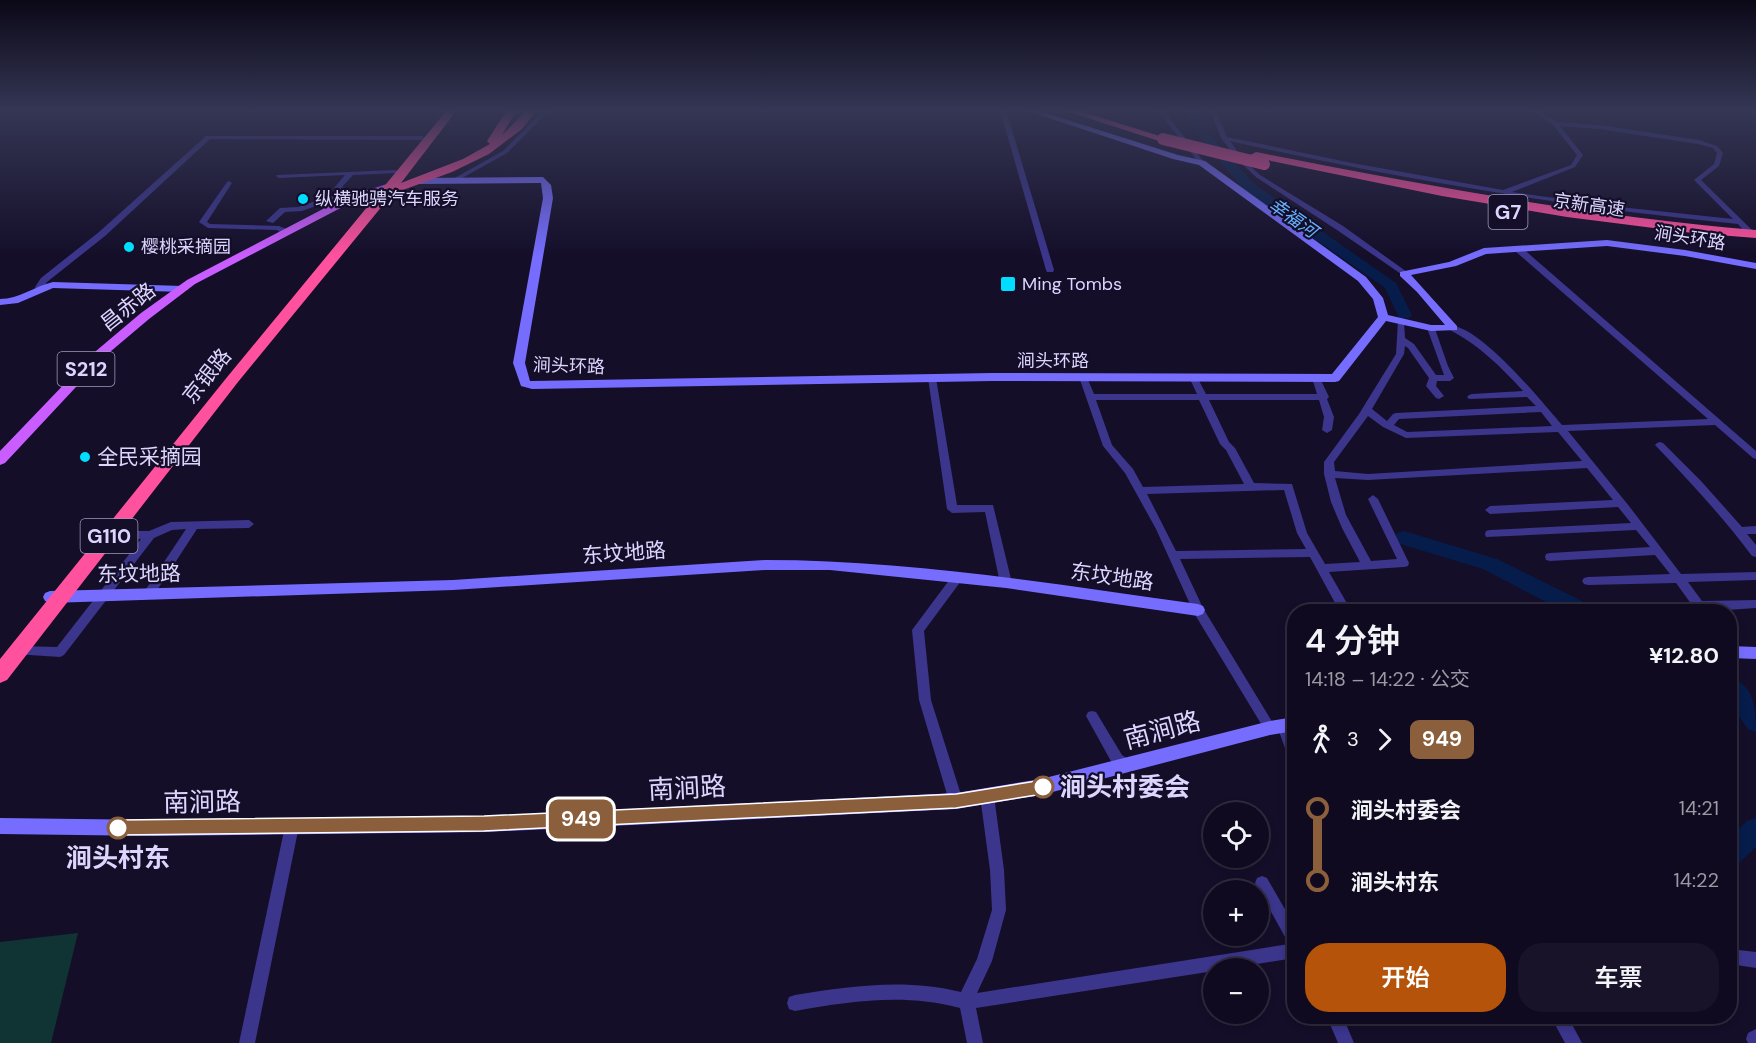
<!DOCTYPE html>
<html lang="zh">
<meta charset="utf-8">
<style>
:root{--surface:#0f0a1f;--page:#181328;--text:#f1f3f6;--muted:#9b9aa4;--line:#2f2b3d;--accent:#b45309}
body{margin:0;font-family:"DM Sans","Noto Sans SC",sans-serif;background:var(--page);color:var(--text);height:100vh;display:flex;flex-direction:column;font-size:22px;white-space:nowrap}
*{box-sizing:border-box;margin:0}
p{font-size:20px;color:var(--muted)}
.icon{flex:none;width:33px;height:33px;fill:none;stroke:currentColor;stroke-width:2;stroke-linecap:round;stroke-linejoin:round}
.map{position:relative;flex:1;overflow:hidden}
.side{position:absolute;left:1287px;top:604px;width:450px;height:420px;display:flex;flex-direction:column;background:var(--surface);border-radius:24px;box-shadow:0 3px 9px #0003,0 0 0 2px var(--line)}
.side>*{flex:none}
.badge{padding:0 12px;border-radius:9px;font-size:21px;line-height:39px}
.buttons{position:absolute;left:1203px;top:802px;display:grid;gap:12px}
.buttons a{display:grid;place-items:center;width:66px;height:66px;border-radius:50%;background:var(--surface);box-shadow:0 3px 9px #0003,0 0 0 2px var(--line);font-size:30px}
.map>.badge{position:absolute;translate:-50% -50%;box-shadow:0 0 0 3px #fff}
.legs{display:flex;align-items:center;gap:9px;height:66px;padding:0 18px;font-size:20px}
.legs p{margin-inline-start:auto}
.head{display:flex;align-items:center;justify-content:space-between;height:102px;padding:0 18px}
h1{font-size:33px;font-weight:600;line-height:45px}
.primary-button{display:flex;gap:12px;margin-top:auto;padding:12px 18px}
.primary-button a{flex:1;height:69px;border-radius:24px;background:var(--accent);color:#fff;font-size:24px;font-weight:600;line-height:69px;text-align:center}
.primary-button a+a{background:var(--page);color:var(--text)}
ul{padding:0 18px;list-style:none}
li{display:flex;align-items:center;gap:21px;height:72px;font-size:22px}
li i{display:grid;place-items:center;width:9px;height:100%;margin:0 8px;background:currentColor}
li i::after{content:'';width:15px;height:15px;margin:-8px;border:4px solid;border-radius:50%;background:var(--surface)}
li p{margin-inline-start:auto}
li:first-child i{background:linear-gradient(#0000 50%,currentColor 0)}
li:last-child i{background:linear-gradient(currentColor 50%,#0000 0)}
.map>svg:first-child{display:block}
.green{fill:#103434}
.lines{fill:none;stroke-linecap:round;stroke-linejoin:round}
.river{fill:#061c4a;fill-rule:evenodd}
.street{fill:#3b358c;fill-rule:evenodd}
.secondary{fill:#766dff;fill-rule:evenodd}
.primary{fill:#c95dff;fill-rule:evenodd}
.highway{fill:#ff519e;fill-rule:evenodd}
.highway-bridge{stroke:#ff519e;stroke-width:12}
.line-1{fill:#8b5e3c;stroke:#fff;stroke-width:1.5}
.poi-dot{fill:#02dcff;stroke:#140e29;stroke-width:2}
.stop-1-dot{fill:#fff;stroke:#8b5e3c;stroke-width:3}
.labels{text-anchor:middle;stroke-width:4.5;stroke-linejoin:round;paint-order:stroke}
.far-poi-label{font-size:18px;fill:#dcd6ff;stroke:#140e29;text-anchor:start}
.far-street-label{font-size:18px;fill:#dcd6ff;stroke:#140e29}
.far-water-label{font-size:18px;font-style:italic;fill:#64b2ff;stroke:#140e29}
.shield{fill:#140e29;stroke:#a09abf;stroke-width:1.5}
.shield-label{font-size:20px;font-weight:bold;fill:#dcd6ff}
.street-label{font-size:21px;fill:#dcd6ff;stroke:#140e29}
.poi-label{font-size:21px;fill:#dcd6ff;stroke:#140e29;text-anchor:start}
.near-street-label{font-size:26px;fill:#dcd6ff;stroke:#140e29}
.near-stop-label{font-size:26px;font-weight:bold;fill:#dcd6ff;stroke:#140e29;text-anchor:start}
</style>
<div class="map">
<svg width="1756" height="1043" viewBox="0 0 1756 1043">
<rect width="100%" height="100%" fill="#140e29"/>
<polygon class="green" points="78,933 51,1043 0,1043 0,942"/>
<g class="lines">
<g class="river">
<polygon points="1186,110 1196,110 1205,129 1253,183 1396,283 1412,315 1409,318 1399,318 1385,288 1243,189 1196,132"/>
<polygon points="1404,531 1497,559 1592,606 1595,612 1565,612 1483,569 1397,543 1394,538 1397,533"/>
<path d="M1730,677C1755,686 1756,710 1756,732L1748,729L1730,704Z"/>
<polygon points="1756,818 1756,847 1739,863 1730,866 1730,837 1747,821"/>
</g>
<g class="street">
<polygon points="544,110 550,110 507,153 455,182 451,182 451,180 503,151"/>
<polygon points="1000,110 1006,110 1054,270 1053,272 1047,272 1046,270"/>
<polygon points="1157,110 1163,110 1204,162 1204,164 1200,164"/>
<path d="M1210,110H1216L1227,137L1352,163L1503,190L1571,165L1577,155L1553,125L1532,110H1538L1557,122L1599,125L1699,140L1717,146L1723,153L1719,166L1701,180L1752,230L1745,232L1738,224C1566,207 1398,179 1230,141L1243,159L1260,175L1343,226L1407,272V276H1404L1337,230L1256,177L1239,161L1221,138ZM1560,126L1599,129L1698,144L1713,148L1717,153L1714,164L1694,180L1733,219L1610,206L1512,192L1575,167L1583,155Z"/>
<polygon points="206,136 422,136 425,138 422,140 210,139 105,236 47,282 42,289 36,289 35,287 41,278 99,232"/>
<polygon points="395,170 397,171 397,173 353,175 342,187 354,190 354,192 302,211 285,212 273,223 266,221 280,208 298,207 343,192 334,188 345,175 279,178 276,176 277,175"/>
<polygon points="229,181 232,183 207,222 210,224 279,226 289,230 289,234 283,234 277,230 208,228 199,222 227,182"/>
<path d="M1515,247H1521L1756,451V459L1753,458L1715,425L1568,431L1629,506L1681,574L1756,572V580L1688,582L1702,601L1756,600V608L1697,612L1676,583L1588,585L1584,584L1582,581L1584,578L1588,577L1670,574L1655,555L1550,561L1546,560L1545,557L1546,554L1550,553L1650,547L1636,530L1486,537L1485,534L1486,531L1490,530L1631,523L1618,507L1490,514L1485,510L1490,506L1613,500L1587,468L1368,480L1335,478L1346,515L1371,561L1397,559L1368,499L1373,495L1378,499L1409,563L1408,566L1404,567L1329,572L1352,612H1340L1310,557L1180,559L1203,608L1276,728L1274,732L1270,734L1266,732L1194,613L1156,529L1125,473L1103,446L1079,377L1080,375H1086L1094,394H1197L1189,377L1193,374L1197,377L1206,394H1317L1312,378L1316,375L1319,376L1329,397L1327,399L1334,417L1332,430L1327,433L1322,430L1324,417L1319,400H1209L1229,442L1235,448L1254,483L1292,484L1307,533L1325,564L1360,562L1342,528L1331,502L1324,474V462L1359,414L1396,354L1398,321H1404L1405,338L1414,344L1436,375H1444L1427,328L1428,326H1434L1448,366L1454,378L1450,381H1437L1436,386L1444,396L1439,399L1436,398L1426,386L1429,378L1408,348L1405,346L1404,354L1372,409L1387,421L1393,414L1396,413L1536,406L1527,397L1469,399L1467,397L1469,395L1472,394L1523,391C1501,367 1479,345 1450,330V326C1479,324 1543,403 1562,425L1708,419L1515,251ZM1096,400H1199L1220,444L1226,450L1244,484L1143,487L1133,469L1112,445ZM1541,412L1552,426L1407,432L1394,425L1399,419ZM1368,416L1383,427L1406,438L1558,432L1582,461L1368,474L1335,471L1334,462ZM1284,490L1297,533L1306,549L1176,551L1147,494Z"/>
<polygon points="932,375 936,378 957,505 993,505 1012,583 1010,586 1002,586 1000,583 985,512 952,513 947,509 928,378"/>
<path d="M1660,442L1663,443L1701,481L1742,527L1756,526V534H1747L1756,545V557L1752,556C1723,517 1690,482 1657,447L1655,445L1657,443Z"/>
<polygon points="249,520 254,524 249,528 197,529 152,598 144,598 142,595 186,529 172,530 154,538 64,655 60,657 14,654 12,651 14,648 18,646 57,647 141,539 111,538 107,537 106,534 107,531 149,531 171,522"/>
<polygon points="957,574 961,575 963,578 961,581 924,631 931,700 963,801 961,805 956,807 951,805 949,801 919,700 912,630 953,575"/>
<polygon points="1092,711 1096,712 1122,755 1131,761 1133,765 1131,769 1126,771 1112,763 1086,716 1088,712"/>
<polygon points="1283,720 1287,722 1294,739 1294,761 1289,759 1277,726 1279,722"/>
<path d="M987,790L992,792L994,796L1004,870L1006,910L992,961L977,993L1289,944L1255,883L1257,878L1262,876L1267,878L1294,925V958L1227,969H1214V971L976,1008L983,1043H967L960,1008C905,993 850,1001 795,1011L789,1009L787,1003L789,997L795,995C850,986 905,978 961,992L977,959L992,910L990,870L980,796L982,792Z"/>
<polygon points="292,820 297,821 299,826 255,1043 239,1043 285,826 287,821"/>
<polygon points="1730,949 1756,952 1756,968 1730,964"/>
<polygon points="1327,1017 1343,1017 1354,1043 1338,1043"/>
<polygon points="1551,1017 1568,1017 1582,1043 1565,1043"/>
<polygon points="1756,1029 1756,1043 1748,1043 1746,1039 1748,1033"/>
</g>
<g class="secondary">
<polygon points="1025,110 1036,110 1178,155 1205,161 1366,277 1383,298 1388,315 1431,325 1445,325 1417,292 1400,276 1400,272 1449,262 1484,248 1607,240 1685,250 1756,263 1756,269 1685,256 1607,246 1486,254 1456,266 1411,275 1457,326 1457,330 1431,331 1386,321 1339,381 1335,382 992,381 532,389 521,386 513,363 543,198 541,183 419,184 415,181 419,178 543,177 551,185 553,198 525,363 530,381 532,381 992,373 1332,374 1378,317 1373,299 1358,281 1199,165 1173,159"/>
<path d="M53,282L183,286L188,289L183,292L53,288L18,303L0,305V299C19,299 35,286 53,282Z"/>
<path d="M765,560C910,560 1055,584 1198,604L1203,606L1205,610L1203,614L1198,616L1006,588L830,570H765L453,590L50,603L45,601L43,597L45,593L50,591L453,580Z"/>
<polygon points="1730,646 1756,647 1756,659 1730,658"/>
<polygon points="1294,717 1294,731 1270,735 1041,795 956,809 485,832 156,836 0,834 0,818 156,820 485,816 956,793 1041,779 1270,721"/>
</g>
<polygon class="primary" points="393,182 396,183 396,187 352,202 195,284 149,319 104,357 5,463 0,465 0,451 96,351 141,313 187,280 344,198"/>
<g class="highway">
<polygon points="447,110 457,110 401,183 463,159 490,144 487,141 507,110 517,110 502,135 527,110 537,110 522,129 489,154 452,172 392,194 238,382 7,680 0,683 0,659 228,376"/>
<polygon points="1063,110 1077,110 1169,139 1167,141 1159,141"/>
<path d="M1256,152C1422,185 1587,216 1756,230V238L1693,233L1567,217L1442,196L1252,157L1250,155Z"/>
</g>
<polyline class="highway-bridge" points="1163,139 1264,164"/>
</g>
<linearGradient id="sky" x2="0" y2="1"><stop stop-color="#0b0817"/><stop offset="0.43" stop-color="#343654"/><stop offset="1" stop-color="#343654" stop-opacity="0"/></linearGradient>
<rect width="1756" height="256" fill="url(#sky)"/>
<polygon class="line-1" points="1043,780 1048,782 1050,787 1048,792 1043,794 956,808 484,831 118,835 112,833 110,828 112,823 118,820 484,816 956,794"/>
<g class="poi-dot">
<circle cx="303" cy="199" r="6"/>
<circle cx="129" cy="247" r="6"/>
<rect x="1000" y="276" width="16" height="16" rx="3"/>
<circle cx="85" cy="457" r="6"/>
</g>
<g class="stop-1-dot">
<circle cx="1043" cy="787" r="10"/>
<circle cx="118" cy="828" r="10"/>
</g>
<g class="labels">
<g class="far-poi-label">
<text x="315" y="205">纵横驰骋汽车服务</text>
<text x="141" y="253">樱桃采摘园</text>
<text x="1022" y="290">Ming Tombs</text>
</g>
<g class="far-street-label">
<text transform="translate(1589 205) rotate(8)" y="6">京新高速</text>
<text transform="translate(1690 238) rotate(9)" y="6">涧头环路</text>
<text x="1053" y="367">涧头环路</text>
<text transform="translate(569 366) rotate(2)" y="6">涧头环路</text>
</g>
<g class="far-water-label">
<text transform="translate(1293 218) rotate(35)" y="6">幸福河</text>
</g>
<g class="shield">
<rect x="1488.5" y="195" width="39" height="34" rx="4.5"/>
<rect x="57.5" y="352" width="57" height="34" rx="4.5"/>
<rect x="80.5" y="519" width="57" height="34" rx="4.5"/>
</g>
<g class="shield-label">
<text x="1508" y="219">G7</text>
<text x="86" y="376">S212</text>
<text x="109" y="543">G110</text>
</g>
<g class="street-label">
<text transform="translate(128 307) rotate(-38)" y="7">昌赤路</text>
<text transform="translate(207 376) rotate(-51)" y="7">京银路</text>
<text transform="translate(624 553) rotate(-4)" y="7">东坟地路</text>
<text transform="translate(139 574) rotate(-1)" y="7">东坟地路</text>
<text transform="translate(1112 577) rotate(8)" y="7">东坟地路</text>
</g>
<g class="poi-label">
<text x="97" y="464">全民采摘园</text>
</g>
<g class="near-street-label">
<text transform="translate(1162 730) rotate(-15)" y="9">南涧路</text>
<text transform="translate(687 788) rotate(-3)" y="9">南涧路</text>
<text transform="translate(202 802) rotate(-1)" y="9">南涧路</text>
</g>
<g class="near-stop-label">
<text x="1060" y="796">涧头村委会</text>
<text x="118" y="867" text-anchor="middle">涧头村东</text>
</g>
</g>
</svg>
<div class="buttons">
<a><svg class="icon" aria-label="locate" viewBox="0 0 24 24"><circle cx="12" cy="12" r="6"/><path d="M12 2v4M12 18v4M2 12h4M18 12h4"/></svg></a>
<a>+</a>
<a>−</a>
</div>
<b class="badge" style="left:581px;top:819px;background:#8b5e3c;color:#fff">949</b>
<section class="side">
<div class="head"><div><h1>4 分钟</h1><p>14:18 – 14:22 · 公交</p></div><b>¥12.80</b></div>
<div class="legs"><svg class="icon" aria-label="walk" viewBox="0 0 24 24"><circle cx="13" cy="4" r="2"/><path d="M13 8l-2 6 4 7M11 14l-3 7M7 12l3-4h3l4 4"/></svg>3<svg class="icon" aria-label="forward" viewBox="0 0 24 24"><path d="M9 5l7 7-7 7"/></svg><b class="badge" style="background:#8b5e3c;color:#fff">949</b></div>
<ul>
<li><i style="color:#8b5e3c"></i><b>涧头村委会</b><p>14:21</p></li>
<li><i style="color:#8b5e3c"></i><b>涧头村东</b><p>14:22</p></li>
</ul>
<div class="primary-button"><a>开始</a><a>车票</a></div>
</section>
</div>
